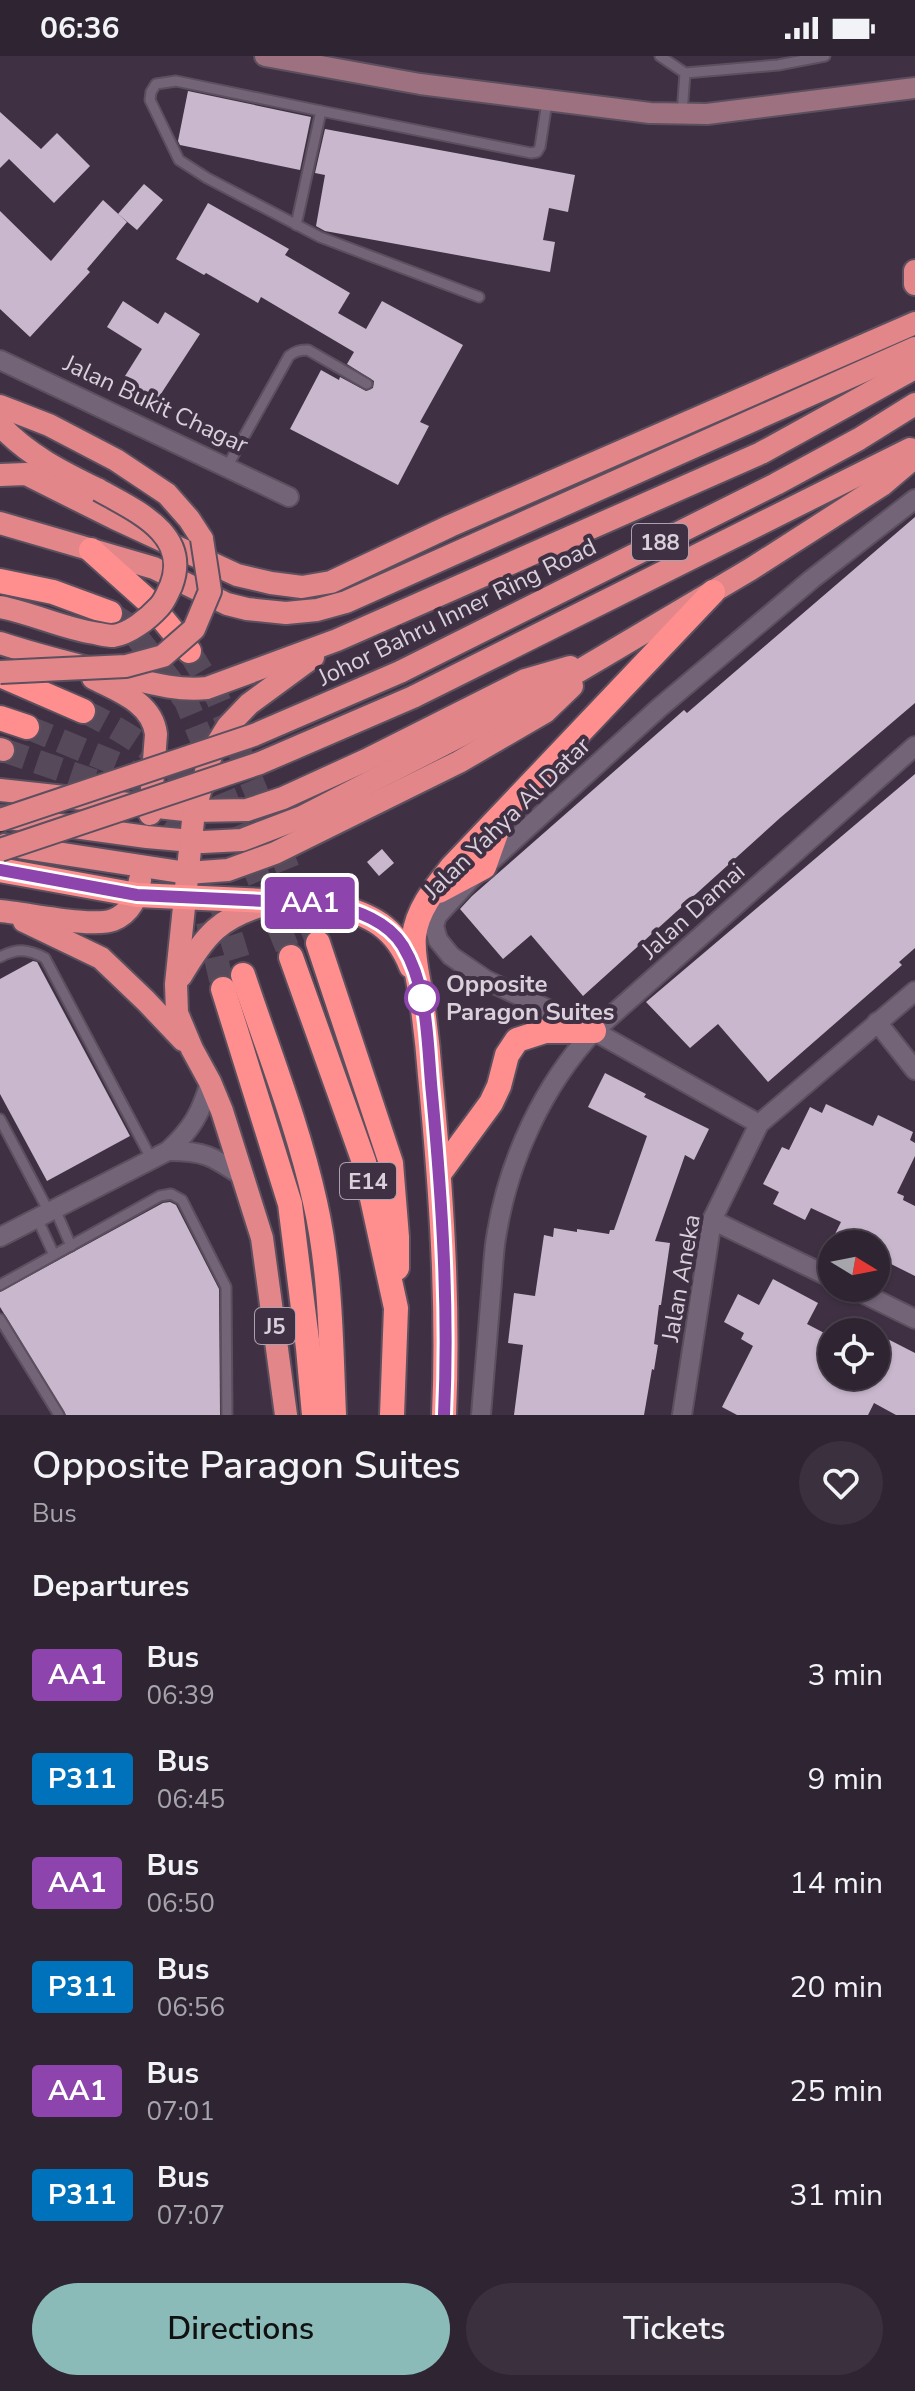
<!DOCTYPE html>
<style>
:root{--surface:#2f2532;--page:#3b313e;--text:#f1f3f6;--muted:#a7a5ac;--line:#4a424d;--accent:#8bbbb9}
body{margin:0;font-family:"Nunito Sans",sans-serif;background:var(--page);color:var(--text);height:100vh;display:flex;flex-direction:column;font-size:30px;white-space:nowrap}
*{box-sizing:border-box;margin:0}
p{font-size:26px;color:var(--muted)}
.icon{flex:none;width:44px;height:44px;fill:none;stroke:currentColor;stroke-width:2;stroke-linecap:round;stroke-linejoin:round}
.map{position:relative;height:1359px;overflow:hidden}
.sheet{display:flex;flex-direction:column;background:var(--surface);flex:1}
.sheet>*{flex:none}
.badge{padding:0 16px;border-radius:6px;font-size:28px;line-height:52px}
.needle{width:52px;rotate:100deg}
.buttons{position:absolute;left:818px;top:1174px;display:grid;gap:16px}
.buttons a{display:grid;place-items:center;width:72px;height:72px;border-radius:50%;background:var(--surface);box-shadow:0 2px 6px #0004,0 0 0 2px var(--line);font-size:40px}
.map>.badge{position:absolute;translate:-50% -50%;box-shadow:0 0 0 4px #fff}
h2{padding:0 32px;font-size:30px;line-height:72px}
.round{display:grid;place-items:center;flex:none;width:84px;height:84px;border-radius:42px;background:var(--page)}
.overview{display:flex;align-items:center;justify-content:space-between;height:136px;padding:0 32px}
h1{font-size:38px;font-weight:600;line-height:60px}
.primary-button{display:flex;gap:16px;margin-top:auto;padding:16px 32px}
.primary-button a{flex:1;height:92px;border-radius:48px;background:var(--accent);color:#111;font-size:32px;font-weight:600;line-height:92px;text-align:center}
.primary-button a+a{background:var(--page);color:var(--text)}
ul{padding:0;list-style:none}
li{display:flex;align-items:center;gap:24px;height:104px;padding:0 32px}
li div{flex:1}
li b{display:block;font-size:30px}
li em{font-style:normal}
li .badge{min-width:88px;font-weight:700;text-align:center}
.status{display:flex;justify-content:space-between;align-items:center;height:56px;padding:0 40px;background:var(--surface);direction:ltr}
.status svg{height:22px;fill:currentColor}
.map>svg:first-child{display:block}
.building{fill:#c9b7ce}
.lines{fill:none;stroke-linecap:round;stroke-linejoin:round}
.motorway-tunnel{stroke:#56495a;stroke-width:24;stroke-dasharray:24 12;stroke-linecap:butt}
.service-casing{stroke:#5c4f5e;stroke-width:13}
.minor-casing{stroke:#5c4f5e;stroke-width:22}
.secondary-casing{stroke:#5c4f5e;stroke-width:24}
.trunk-casing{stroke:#5c4f5e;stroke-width:26}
.motorway-casing{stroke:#5c4f5e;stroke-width:28}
.service{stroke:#736478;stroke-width:9}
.minor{stroke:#736478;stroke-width:18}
.secondary{stroke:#9d717f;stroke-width:20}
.trunk{stroke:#e2868a;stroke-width:22}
.motorway{stroke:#fe8f8e;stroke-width:24}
.trunk-bridge-casing{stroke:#5c4f5e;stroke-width:26;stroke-linecap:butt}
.trunk-bridge{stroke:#e2868a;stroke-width:22}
.line-casing{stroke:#fff;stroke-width:18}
.line{stroke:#8e44ad;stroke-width:12}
.stop-dot{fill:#fff;stroke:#8e44ad;stroke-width:4}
.labels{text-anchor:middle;stroke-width:8;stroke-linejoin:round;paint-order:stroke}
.shield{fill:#3f3143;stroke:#aba0ad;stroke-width:2}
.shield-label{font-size:22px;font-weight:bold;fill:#d9d0db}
.street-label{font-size:24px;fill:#d9d0db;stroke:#3f3143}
.stop-label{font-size:24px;font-weight:bold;fill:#d9d0db;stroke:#3f3143;text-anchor:start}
</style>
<div class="status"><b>06:36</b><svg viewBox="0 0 49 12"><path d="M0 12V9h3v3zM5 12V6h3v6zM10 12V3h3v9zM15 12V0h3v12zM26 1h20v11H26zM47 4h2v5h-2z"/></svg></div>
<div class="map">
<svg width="915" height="1359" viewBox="0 0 915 1359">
<rect width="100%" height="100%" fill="#3f3143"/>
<g class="building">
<polygon points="188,35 311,61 300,114 180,89 178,85"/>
<polygon points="0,56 41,93 57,77 90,110 54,147 9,103 0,112"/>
<polygon points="325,73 575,119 568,156 549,152 543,184 555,186 550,216 325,175 316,170 325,119 315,117"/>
<polygon points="144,128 163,144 137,174 118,158"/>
<polygon points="103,144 127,166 87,213 90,216 30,281 0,253 0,155 51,205"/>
<polygon points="208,147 289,193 285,199 350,237 338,257 366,273 382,245 463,289 420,366 429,370 398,429 290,373 321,314 339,324 340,321 366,335 373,332 374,325 347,308 354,296 261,241 258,247 206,217 204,219 176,203"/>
<polygon points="123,245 158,268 165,256 200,278 153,350 120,328 142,293 107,271"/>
<polygon points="915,461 915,647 780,762 583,940 531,879 503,903 460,853 472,840 684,654 687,657"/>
<polygon points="915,718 915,892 899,906 902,909 768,1026 718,968 690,992 646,946"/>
<polygon points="382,793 394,807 379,820 367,806"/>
<polygon points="33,905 37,906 130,1080 47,1125 0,1038 0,923"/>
<polygon points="605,1017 646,1038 644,1041 709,1073 694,1104 685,1099 655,1185 670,1187 661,1249 659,1249 654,1288 658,1289 654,1314 652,1313 644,1359 514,1359 523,1289 508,1287 514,1237 535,1240 544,1179 553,1181 554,1172 577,1176 577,1173 609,1178 610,1174 614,1174 647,1080 588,1051"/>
<polygon points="826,1048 873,1070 878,1059 913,1076 910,1084 915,1087 915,1100 897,1137 904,1140 903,1144 915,1150 915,1220 883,1204 884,1201 876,1197 876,1188 857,1188 835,1178 841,1166 811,1152 805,1164 773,1148 779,1136 763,1128 782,1091 789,1094 810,1051 822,1057"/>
<polygon points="170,1146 176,1149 219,1233 220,1359 66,1359 0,1251 0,1236 163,1147"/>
<polygon points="773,1223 818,1247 807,1268 832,1281 832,1320 876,1320 876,1277 915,1297 915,1359 896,1359 874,1347 868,1359 737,1359 722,1351 753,1290 741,1283 744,1277 724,1266 738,1238 759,1249"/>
</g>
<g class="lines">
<g class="motorway-tunnel">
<polyline points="110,557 127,568 186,645 291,901"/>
<polyline points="189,595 218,643 318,887"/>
<path d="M83,655C134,679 166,704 207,744"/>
<polyline points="27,671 122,710 149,733"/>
<polyline points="3,694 120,734 167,770 192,810 201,835 223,933"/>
<polyline points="220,845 243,919"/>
</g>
<defs>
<g id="service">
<polyline points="660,0 685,17 778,9 825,0"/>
<polyline points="321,55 176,25 156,28 151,36 150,44 179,104 207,122 320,181 479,241"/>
<polyline points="682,58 685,17"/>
<polyline points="296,169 321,55 531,97 537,96 540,91 547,46"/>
<path d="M227,411L289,300C295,295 300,294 308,294L367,328"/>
<path d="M0,901C17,892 28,893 45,902L152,1104"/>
<polyline points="0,1063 49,1156"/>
<polyline points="55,1153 71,1190"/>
<polyline points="37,1162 54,1199"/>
<polyline points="0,1229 160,1140 171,1138 182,1144 226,1231 227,1359"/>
<polyline points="0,1263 59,1359"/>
</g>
<g id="minor">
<polyline points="0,304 289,441"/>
<polyline points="877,966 915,1014"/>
<polyline points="759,1068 594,975 486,924 451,900 438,884 434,870 437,860 470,824 659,652 812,523 915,443"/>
<path d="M168,1095C205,1095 212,1100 242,1120"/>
<polyline points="712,1164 832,1222"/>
<path d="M0,1181L168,1095C192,1073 201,1057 210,1026"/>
<polyline points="852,1232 915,1263"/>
<path d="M481,1359C484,1318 488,1278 491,1237C493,1217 493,1196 497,1176C509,1103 544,1028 594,975L915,690"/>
<polyline points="682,1359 712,1164 759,1068 915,935"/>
</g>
<polyline id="secondary" points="265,0 420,28 650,57 707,58 915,32"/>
<g id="trunk">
<polyline points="915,215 915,228"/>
<polyline points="0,350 49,369 116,404 167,438 189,463 202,483"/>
<path d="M0,369C28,399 62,416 99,434"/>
<polyline points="0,419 26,418 114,462 237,519 271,527 302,531 331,526 450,470 915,267"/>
<polyline points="0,467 154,512 227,548 247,553 286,557 317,554 346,546 915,292"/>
<path d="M0,587C40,600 80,610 121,620C150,627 177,635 207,632L337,584L761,397L915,312"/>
<polyline points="400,616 776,428 859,383 915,348"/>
<path d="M93,622C118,635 152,646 156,678L150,758"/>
<polyline points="413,641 910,393"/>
<polyline points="0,693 3,694"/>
<polyline points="0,734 194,755 247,754 283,742 366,704 525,624 570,611"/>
<polyline points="1,761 147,781 203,786 242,784 302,761 528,645 751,513 882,429 915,401"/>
<polyline points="5,789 187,817 228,814 275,797 459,706 545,656 572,630"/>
<path d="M0,855C26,857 92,872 113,864C131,857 137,841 140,824"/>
<polyline points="24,865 101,902 146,945 183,984"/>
<path d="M181,920C205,879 220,861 267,848"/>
<polyline points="286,1359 262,1182 222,1055 210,1026 192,993 177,957 176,928 194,755 212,696 228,670 249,648 313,601"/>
</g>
<g id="motorway">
<polyline points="91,494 148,545 189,595"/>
<polyline points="0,525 53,536 110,557"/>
<polyline points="0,619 83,655"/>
<polyline points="0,662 27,671"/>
<path d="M0,814L137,839L331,848C371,859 395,870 411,910"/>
<polyline points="439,835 484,811 500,766"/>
<polyline points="318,887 391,1107 397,1181 397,1212"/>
<polyline points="291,901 364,1106 396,1252 392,1359"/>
<path d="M243,919C268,994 298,1069 315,1146C331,1216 331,1288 334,1359"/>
<polyline points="223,933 290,1148 308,1292 314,1359"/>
<polyline points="439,1118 491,1047 499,1030 507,999 517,984 545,975 594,975"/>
<path d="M444,1359C449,1246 441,1132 430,1019C428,992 425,966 421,940C418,921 412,899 414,880C417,853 436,831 452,811L713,536"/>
</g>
</defs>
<use href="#service" class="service-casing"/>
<use href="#minor" class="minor-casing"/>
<use href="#secondary" class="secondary-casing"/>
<use href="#trunk" class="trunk-casing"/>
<use href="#motorway" class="motorway-casing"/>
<use href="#service" class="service"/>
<use href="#minor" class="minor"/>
<use href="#secondary" class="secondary"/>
<use href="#trunk" class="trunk"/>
<use href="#motorway" class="motorway"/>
<defs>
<g id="trunk-bridge">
<path d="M0,551C32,557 62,572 94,577C100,578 107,580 113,580C129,578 148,563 159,551C165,545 167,538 171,530C191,478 136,455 99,434"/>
<polyline points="0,616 126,610 163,600 194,573 210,535 202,483"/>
<polyline points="0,764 254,679 400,616"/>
<polyline points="0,794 260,707 413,641"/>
</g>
</defs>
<use href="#trunk-bridge" class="trunk-bridge-casing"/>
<use href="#trunk-bridge" class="trunk-bridge"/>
</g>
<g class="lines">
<defs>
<path id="line" d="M0,814L137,839L331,848C357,855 388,865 403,890C429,933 427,989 432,1038C442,1144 449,1252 444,1359"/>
</defs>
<use href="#line" class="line-casing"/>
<use href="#line" class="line"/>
</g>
<circle class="stop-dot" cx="422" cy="942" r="16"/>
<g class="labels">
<g class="shield">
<rect x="632" y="468" width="56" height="36" rx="6"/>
<rect x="340" y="1107" width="56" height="36" rx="6"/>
<rect x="255" y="1252" width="40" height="36" rx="6"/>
</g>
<g class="shield-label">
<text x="660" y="494">188</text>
<text x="368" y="1133">E14</text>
<text x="275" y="1278">J5</text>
</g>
<g class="street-label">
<text transform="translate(156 348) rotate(25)" y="8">Jalan Bukit Chagar</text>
<text transform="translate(457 556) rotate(-26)" y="8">Johor Bahru Inner Ring Road</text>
<text transform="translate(507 762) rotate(-44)" y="8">Jalan Yahya Al Datar</text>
<text transform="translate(693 855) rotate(-42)" y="8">Jalan Damai</text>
<text transform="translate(681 1222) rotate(-80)" y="8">Jalan Aneka</text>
</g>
<g class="stop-label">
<text x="446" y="936">Opposite<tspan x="446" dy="28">Paragon Suites</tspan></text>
</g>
</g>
</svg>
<div class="buttons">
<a><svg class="needle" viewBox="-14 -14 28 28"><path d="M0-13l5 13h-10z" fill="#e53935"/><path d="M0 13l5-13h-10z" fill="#a7a5ac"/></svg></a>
<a><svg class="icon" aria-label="locate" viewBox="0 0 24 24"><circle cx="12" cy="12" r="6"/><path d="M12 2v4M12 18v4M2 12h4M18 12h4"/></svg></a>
</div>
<b class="badge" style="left:310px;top:847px;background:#8e44ad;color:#fff">AA1</b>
</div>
<section class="sheet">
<div class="overview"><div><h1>Opposite Paragon Suites</h1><p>Bus</p></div><a class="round"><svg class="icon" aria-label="heart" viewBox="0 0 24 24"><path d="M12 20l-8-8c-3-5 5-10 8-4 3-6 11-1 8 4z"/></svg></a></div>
<h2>Departures</h2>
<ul>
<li><span class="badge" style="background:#8e44ad;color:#fff">AA1</span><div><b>Bus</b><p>06:39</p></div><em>3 min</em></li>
<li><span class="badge" style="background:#0072bc;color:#fff">P311</span><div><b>Bus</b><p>06:45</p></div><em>9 min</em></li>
<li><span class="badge" style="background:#8e44ad;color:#fff">AA1</span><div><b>Bus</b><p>06:50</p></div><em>14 min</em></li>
<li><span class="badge" style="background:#0072bc;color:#fff">P311</span><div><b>Bus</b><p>06:56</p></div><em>20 min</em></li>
<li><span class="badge" style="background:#8e44ad;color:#fff">AA1</span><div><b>Bus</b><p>07:01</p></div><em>25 min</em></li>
<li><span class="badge" style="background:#0072bc;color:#fff">P311</span><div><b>Bus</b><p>07:07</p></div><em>31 min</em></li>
</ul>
<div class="primary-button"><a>Directions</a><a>Tickets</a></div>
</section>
